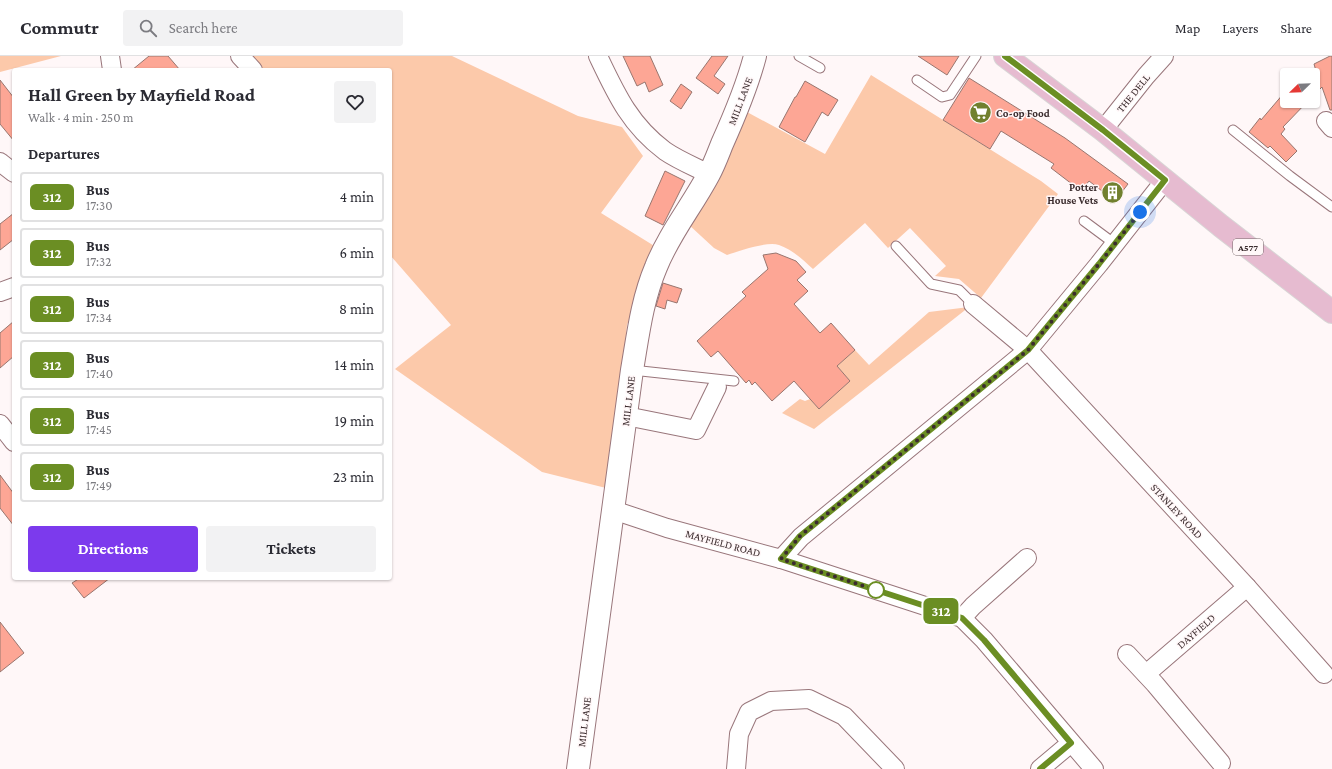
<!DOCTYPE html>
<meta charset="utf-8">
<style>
:root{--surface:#fff;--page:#f2f2f3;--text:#2b2b33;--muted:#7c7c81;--line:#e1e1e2;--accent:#7c3aed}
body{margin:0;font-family:"Crimson Pro",serif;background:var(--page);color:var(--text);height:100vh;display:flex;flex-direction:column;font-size:15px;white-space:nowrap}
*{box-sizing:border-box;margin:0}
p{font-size:13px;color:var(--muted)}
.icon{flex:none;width:22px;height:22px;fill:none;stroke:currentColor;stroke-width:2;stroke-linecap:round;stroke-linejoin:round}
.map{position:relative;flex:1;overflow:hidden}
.sheet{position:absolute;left:12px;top:12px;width:380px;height:512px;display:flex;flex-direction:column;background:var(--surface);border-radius:4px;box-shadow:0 1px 3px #0004}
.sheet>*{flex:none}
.badge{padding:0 8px;border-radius:6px;font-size:14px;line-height:26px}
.needle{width:26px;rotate:247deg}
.tools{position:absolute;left:1280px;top:12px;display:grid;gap:8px}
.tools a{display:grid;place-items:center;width:40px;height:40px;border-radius:4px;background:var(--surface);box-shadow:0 1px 3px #0004;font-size:20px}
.you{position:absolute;width:20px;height:20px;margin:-10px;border:3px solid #fff;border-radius:50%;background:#1a73e8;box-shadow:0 0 0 6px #1a73e833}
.map>.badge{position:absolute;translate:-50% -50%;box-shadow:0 0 0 2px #fff}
h2{padding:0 16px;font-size:15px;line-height:36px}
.round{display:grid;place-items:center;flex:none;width:42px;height:42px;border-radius:4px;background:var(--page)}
.summary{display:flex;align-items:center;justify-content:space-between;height:68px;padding:0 16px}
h1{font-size:19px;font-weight:700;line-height:30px}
.action{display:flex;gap:8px;margin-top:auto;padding:8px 16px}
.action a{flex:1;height:46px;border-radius:4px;background:var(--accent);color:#fff;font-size:16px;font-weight:700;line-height:46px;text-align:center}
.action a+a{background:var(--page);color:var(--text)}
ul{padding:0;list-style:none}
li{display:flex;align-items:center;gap:12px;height:50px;margin:0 8px 6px;padding:0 8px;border:2px solid var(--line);border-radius:4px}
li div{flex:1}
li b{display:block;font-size:15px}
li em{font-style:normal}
li .badge{min-width:44px;font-weight:700;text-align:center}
header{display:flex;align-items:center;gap:24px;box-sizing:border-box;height:56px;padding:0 20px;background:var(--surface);border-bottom:1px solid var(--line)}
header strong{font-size:19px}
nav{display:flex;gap:22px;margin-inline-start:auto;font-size:14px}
.search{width:280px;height:36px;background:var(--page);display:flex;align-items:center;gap:10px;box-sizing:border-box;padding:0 14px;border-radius:4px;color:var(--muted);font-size:15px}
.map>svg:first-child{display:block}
.green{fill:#fcc9aa}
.building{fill:#fda695;stroke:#98766f}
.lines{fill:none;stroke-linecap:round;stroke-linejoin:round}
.service-casing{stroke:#99767b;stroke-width:11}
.minor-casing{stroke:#99767b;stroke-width:20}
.tertiary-casing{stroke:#99767b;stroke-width:24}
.primary-casing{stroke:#d8d5d5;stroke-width:24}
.service{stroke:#fff;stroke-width:9}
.minor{stroke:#fff;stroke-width:18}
.tertiary{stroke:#fff;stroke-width:22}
.primary{stroke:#e6bbd0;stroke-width:22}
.line-casing{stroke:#fff;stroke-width:9}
.line{stroke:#6b8e23;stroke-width:6}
.walk{stroke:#3b2c2e;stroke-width:4;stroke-dasharray:0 7.2}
.stop-dot{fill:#fff;stroke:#6b8e23;stroke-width:2}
.labels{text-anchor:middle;stroke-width:3;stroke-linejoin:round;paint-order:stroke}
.shield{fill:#fff7f8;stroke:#76696b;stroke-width:1}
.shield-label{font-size:10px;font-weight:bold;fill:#3b2c2e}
.street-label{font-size:11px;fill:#3b2c2e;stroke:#fff7f8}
.poi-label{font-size:11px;font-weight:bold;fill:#3b2c2e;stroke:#fff7f8;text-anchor:start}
</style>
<header>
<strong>Commutr</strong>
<div class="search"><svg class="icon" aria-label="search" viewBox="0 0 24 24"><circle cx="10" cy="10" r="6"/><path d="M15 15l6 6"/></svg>Search here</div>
<nav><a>Map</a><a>Layers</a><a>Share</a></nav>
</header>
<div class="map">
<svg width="1332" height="713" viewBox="0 0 1332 713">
<rect width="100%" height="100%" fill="#fff7f8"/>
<g class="green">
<polygon points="0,0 61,0 0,16"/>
<polygon points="249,0 452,0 578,60 622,71 643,100 601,157 656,191 627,269 610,433 542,416 395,313 451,269 390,199 390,14 263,14"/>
<path d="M871,19L1041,125L1058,138L981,242L959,223L935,220L946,210L910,172L888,192L865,167L813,213C803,204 793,194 779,189C767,185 740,195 727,199L714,192L688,168L747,56L825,98Z"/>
<polygon points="969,251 814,373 782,357 800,343 805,345 810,343 819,353 850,325 837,310 855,294 869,309 929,256"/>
</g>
<g class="building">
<polygon points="149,0 168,0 180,14 132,14"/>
<polygon points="623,0 650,0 663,29 649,36 645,26 637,30"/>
<polygon points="712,0 728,0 714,20 725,28 718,38 696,22"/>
<polygon points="918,0 959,0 947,19"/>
<polygon points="1330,0 1332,0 1332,54 1330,54 1322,31 1313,40 1313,17 1316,15 1314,8"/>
<polygon points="969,22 1065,82 1128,128 1115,145 1089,125 1081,135 1051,112 1054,108 1001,75 990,93 943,64"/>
<polygon points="0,24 14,42 14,85 0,68"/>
<polygon points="805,25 838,44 828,60 822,56 805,86 779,71 795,41 796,41"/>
<polygon points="681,28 692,36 681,53 670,45"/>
<polygon points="1284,37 1287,40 1287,45 1308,45 1283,71 1285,73 1281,78 1297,95 1286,106 1270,90 1268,92 1249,76 1260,62 1261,64"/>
<polygon points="665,115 685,125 663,169 645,160"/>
<polygon points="14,157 14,183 0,194 0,168"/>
<polygon points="776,197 796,205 806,216 797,224 808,235 794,248 820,277 831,267 855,294 837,310 850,325 819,353 794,325 772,345 755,326 752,329 749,324 746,327 718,295 711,301 697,285 746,240 742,236 768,213 763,199"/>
<polygon points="663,227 682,233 677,247 667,244 665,253 656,250"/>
<polygon points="14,265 14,300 0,312 0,277"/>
<polygon points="0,419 14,438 14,470 0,452"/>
<polygon points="80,522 110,522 84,542 72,527"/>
<polygon points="0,566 24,597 0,616"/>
</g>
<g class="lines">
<defs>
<g id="service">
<polyline points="799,0 820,12"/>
<polyline points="917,24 942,41 950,39 976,0"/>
<polyline points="1233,74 1290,120 1332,151"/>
<polyline points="1084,165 1115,188"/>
<polyline points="896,190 931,228 959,234 973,248"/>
<polyline points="632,314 734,325"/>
</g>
<g id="minor">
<polyline points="110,0 112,14"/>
<polyline points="240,0 253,14"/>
<path d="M598,0C616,38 630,69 665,95C678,104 695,111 709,118"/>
<polyline points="1326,65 1332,72"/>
<polyline points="1103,74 1146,20 1164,0"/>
<polyline points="0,106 14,117"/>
<polyline points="0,236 14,231"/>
<polyline points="973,248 1028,294 1247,531 1324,618"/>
<polyline points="626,360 696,374 717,331"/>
<polyline points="0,368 14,386"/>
<polyline points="613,454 667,472 781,503 962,562 984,584 1094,713"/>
<polyline points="781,503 801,481 1028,294 1099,208 1165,124"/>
<polyline points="962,562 973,550 1027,502"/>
<polyline points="1127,598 1155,628 1221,707"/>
<polyline points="1146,618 1247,531"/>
<polyline points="736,713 739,678 749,656 771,645 809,643 844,660 895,713"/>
<polyline points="1040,713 1071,687"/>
</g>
<path id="tertiary" d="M578,713L632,314C638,279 642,244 656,211C669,178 692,150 709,118C714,109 718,98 722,88C735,59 747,31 755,0"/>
<polyline id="primary" points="1005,0 1103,74 1221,170 1332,256"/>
</defs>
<use href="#service" class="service-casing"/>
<use href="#minor" class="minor-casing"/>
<use href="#tertiary" class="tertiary-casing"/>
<use href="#primary" class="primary-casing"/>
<use href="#service" class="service"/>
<use href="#minor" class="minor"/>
<use href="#tertiary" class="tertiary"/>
<use href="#primary" class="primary"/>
</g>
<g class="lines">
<defs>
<polyline id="line" points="1005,0 1103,74 1165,124 1099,208 1028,294 800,480 781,503 962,562 984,584 1071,687 1040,713"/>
</defs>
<use href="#line" class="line-casing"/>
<use href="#line" class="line"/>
<polyline class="walk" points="876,534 781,503 800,480 1028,294 1099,208 1140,156"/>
</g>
<defs>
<symbol id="supermarket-disc" viewBox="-11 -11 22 22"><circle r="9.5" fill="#71802e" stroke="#fff7f8"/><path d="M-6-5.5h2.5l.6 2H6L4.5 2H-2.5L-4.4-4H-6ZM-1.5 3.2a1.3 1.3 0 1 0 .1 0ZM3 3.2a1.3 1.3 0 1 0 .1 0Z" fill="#fff"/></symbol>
<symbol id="building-disc" viewBox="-11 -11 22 22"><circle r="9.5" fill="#71802e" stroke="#fff7f8"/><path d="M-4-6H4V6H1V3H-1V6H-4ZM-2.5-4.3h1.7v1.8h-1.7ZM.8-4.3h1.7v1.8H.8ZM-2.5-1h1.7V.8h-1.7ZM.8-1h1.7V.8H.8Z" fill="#fff"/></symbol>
</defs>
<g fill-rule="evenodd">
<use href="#supermarket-disc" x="968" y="44" width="25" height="25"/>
<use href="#building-disc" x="1100" y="124" width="25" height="25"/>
</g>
<circle class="stop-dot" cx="876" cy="534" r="8"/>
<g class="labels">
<rect class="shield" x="1233" y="183" width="30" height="16" rx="3"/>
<g class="shield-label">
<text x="1248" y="195">A577</text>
</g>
<g class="street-label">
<text transform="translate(1133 37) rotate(-51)" y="4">THE DELL</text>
<text transform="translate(740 45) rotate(-69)" y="4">MILL LANE</text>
<text transform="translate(628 345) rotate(-83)" y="4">MILL LANE</text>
<text transform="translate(1177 455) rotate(47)" y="4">STANLEY ROAD</text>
<text transform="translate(723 487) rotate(15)" y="4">MAYFIELD ROAD</text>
<text transform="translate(1196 575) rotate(-41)" y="4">DAYFIELD</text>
<text transform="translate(584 666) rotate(-83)" y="4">MILL LANE</text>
</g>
<g class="poi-label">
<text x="996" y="61">Co-op Food</text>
<text x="1098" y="135" text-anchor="end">Potter<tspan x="1098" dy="13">House Vets</tspan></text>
</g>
</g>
</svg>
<div class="tools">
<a><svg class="needle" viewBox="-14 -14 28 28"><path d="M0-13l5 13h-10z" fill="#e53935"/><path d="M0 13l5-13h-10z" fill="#7c7c81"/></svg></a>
</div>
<div class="you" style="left:1140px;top:156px"></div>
<b class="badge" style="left:941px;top:555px;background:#6b8e23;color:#fff">312</b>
<section class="sheet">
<div class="summary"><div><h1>Hall Green by Mayfield Road</h1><p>Walk · 4 min · 250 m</p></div><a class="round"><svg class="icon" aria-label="heart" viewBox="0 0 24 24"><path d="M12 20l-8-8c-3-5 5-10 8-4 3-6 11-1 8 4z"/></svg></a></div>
<h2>Departures</h2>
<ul>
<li><span class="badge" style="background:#6b8e23;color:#fff">312</span><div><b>Bus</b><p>17:30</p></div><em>4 min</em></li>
<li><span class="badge" style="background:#6b8e23;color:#fff">312</span><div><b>Bus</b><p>17:32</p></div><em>6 min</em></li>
<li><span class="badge" style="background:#6b8e23;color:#fff">312</span><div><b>Bus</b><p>17:34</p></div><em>8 min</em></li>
<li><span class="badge" style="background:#6b8e23;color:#fff">312</span><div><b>Bus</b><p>17:40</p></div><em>14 min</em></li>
<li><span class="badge" style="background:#6b8e23;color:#fff">312</span><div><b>Bus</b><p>17:45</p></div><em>19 min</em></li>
<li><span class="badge" style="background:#6b8e23;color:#fff">312</span><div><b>Bus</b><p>17:49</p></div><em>23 min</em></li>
</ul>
<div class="action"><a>Directions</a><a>Tickets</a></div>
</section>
</div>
